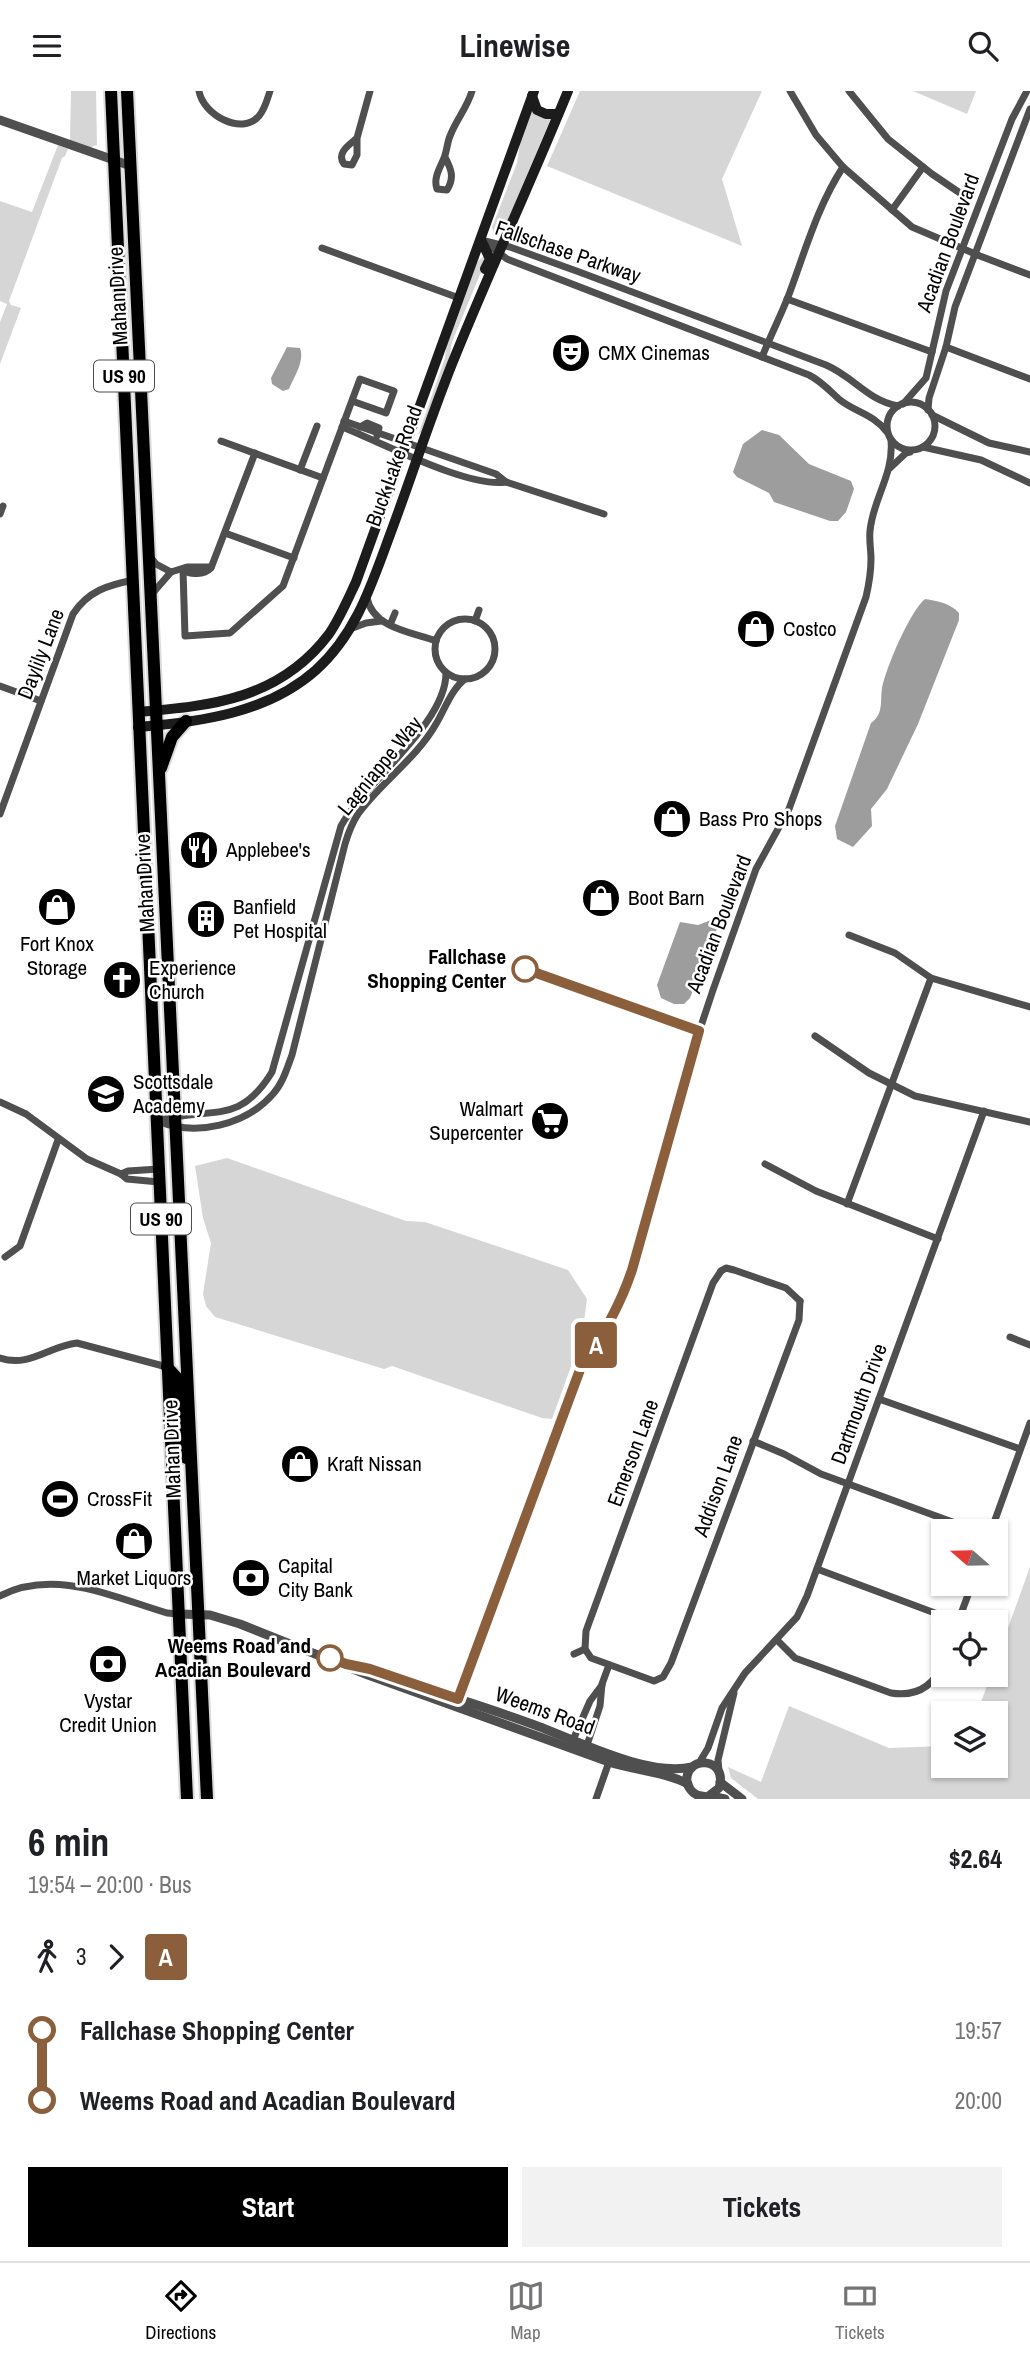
<!DOCTYPE html>
<meta charset="utf-8">
<style>
:root{--surface:#fff;--page:#f2f2f2;--text:#202124;--muted:#757577;--line:#e0e0e0;--accent:#000}
body{margin:0;font-family:"Archivo Narrow",sans-serif;background:var(--page);color:var(--text);height:100vh;display:flex;flex-direction:column;font-size:26px;white-space:nowrap}
*{box-sizing:border-box;margin:0}
p{font-size:23px;color:var(--muted)}
.icon{flex:none;width:38px;height:38px;fill:none;stroke:currentColor;stroke-width:2;stroke-linecap:round;stroke-linejoin:round}
.map{position:relative;height:1708px;overflow:hidden}
.sheet{display:flex;flex-direction:column;background:var(--surface);flex:1}
.sheet>*{flex:none}
.badge{padding:0 14px;border-radius:5px;font-size:24px;line-height:46px}
.needle{width:46px;rotate:290deg}
.controls{position:absolute;left:931px;top:1428px;display:grid;gap:14px}
.controls a{display:grid;place-items:center;width:77px;height:77px;border-radius:0px;background:var(--surface);box-shadow:0 2px 5px #0004;font-size:35px}
.map>.badge{position:absolute;translate:-50% -50%;box-shadow:0 0 0 4px #fff}
.legs{display:flex;align-items:center;gap:10px;height:77px;padding:0 28px;font-size:23px}
.legs p{margin-inline-start:auto}
.overview{display:flex;align-items:center;justify-content:space-between;height:119px;padding:0 28px}
h1{font-size:38px;font-weight:700;line-height:52px}
.button{display:flex;gap:14px;margin-top:auto;padding:14px 28px}
.button a{flex:1;height:80px;border-radius:0px;background:var(--accent);color:#fff;font-size:28px;font-weight:700;line-height:80px;text-align:center}
.button a+a{background:var(--page);color:var(--text)}
ul{padding:0 28px;list-style:none}
li{display:flex;align-items:center;gap:24px;height:70px;font-size:26px}
li i{display:grid;place-items:center;width:10px;height:100%;margin:0 9px;background:currentColor}
li i::after{content:'';width:18px;height:18px;margin:-9px;border:5px solid;border-radius:50%;background:var(--surface)}
li p{margin-inline-start:auto}
li:first-child i{background:linear-gradient(#0000 50%,currentColor 0)}
li:last-child i{background:linear-gradient(currentColor 50%,#0000 0)}
header{display:flex;justify-content:space-between;align-items:center;height:91px;padding:0 28px;background:var(--surface);font-size:32px;font-weight:700}
.tabs{display:flex;justify-content:space-around;align-items:center;height:98px;border-top:2px solid var(--line);background:var(--surface);font-size:19px;color:var(--muted)}
.tabs a{display:grid;justify-items:center;gap:4px}
.tabs .selected{color:var(--accent)}
.map>svg:first-child{display:block}
.green{fill:#d6d6d6}
.water{fill:#9d9d9d}
.lines{fill:none;stroke-linecap:round;stroke-linejoin:round}
.primary-casing{stroke:#dbdbdb;stroke-width:16}
.minor{stroke:#4f4f4f;stroke-width:7}
.tertiary{stroke:#4f4f4f;stroke-width:9}
.secondary{stroke:#1c1c1c;stroke-width:10}
.primary{stroke:#000;stroke-width:12}
.line-1-casing{stroke:#fff;stroke-width:16}
.line-1{stroke:#8b5e3c;stroke-width:10}
.stop-1-dot{fill:#fff;stroke:#8b5e3c;stroke-width:3.5}
.labels{text-anchor:middle;stroke-width:5;stroke-linejoin:round;paint-order:stroke}
.shield{fill:#fff;stroke:#4c4c4c;stroke-width:2}
.shield-label{font-size:19px;font-weight:bold;fill:#000}
.street-label{font-size:21px;fill:#000;stroke:#fff}
.poi-label{font-size:21px;fill:#000;stroke:#fff;text-anchor:start}
.stop-label{font-size:21px;font-weight:bold;fill:#000;stroke:#fff;text-anchor:end}
</style>
<header><svg class="icon" aria-label="menu" viewBox="0 0 24 24"><path d="M4 6h16M4 12h16M4 18h16"/></svg>Linewise<svg class="icon" aria-label="search" viewBox="0 0 24 24"><circle cx="10" cy="10" r="6"/><path d="M15 15l6 6"/></svg></header>
<div class="map">
<svg width="1030" height="1708" viewBox="0 0 1030 1708">
<rect width="100%" height="100%" fill="#fff"/>
<g class="green">
<polygon points="71,0 96,0 97,54 88,57 70,50"/>
<polygon points="580,0 762,0 722,88 742,155 547,75"/>
<polygon points="913,0 976,0 967,23"/>
<polygon points="529,19 551,27 508,129 495,146 492,136 517,72 520,52"/>
<polygon points="58,54 68,58 65,65 62,67 9,210 11,214 21,217 0,273 0,231 7,213 0,210 0,110 32,121"/>
<polygon points="484,165 484,174 452,251 449,269 422,340 418,344 445,267 447,251 477,171"/>
<polygon points="227,1067 406,1130 425,1131 568,1179 587,1208 582,1245 552,1328 542,1327 392,1275 384,1278 215,1226 206,1215 203,1203 211,1152 203,1127 195,1075"/>
<polygon points="1030,1476 1030,1708 758,1708 731,1687 728,1676 761,1691 789,1615 889,1657 943,1655 943,1675 996,1675 996,1622 977,1622 991,1584 996,1584 996,1570"/>
</g>
<g class="water">
<path d="M287,256L300,257C305,270 294,286 289,298L283,300L272,293L271,287Z"/>
<polygon points="762,339 779,344 809,373 851,390 854,398 846,421 838,430 830,430 774,411 769,402 737,386 733,381 743,353"/>
<path d="M925,508C938,510 950,512 959,522V529L918,633L887,698L871,718L872,735L853,756L837,748L835,735L871,632C884,623 880,610 882,597C886,577 910,520 925,508Z"/>
<polygon points="722,825 690,907 684,913 674,913 661,907 657,894 680,831 698,834"/>
</g>
<g class="lines">
<defs>
<g id="primary">
<polyline points="111,0 187,1708"/>
<polyline points="127,0 207,1708"/>
<polyline points="161,677 172,646 186,630"/>
<polyline points="167,1276 177,1287 180,1348 186,1367"/>
</g>
</defs>
<use href="#primary" class="primary-casing"/>
<g class="minor">
<path d="M199,0C203,24 242,45 259,25C265,18 267,9 270,0"/>
<polyline points="790,0 816,44 843,76 912,136 980,165 1030,184"/>
<polyline points="849,0 888,48 932,83 960,102"/>
<path d="M357,47C349,54 336,62 344,73L352,74L357,64V47L370,0"/>
<path d="M445,66C451,78 455,86 447,99L437,98C433,87 440,77 444,67C447,60 447,52 450,45C456,29 467,17 472,0"/>
<polyline points="892,119 923,76"/>
<path d="M482,149L507,168L809,284C821,290 830,300 840,309C857,322 873,323 887,341"/>
<path d="M485,150L510,156L582,182L826,274C854,286 867,309 898,315"/>
<polyline points="322,157 459,207"/>
<polyline points="787,208 932,261"/>
<polyline points="946,256 1030,288"/>
<path d="M762,266C770,246 780,226 788,206C805,161 817,116 843,76"/>
<circle cx="911" cy="335" r="24"/>
<polyline points="903,313 926,287 946,200 1012,28 1027,0"/>
<polyline points="928,319 929,307 946,256 955,216 1030,18"/>
<polyline points="932,324 989,352 1030,361"/>
<polyline points="344,330 496,383 506,391 604,423"/>
<path d="M342,336C381,351 467,397 506,391"/>
<polyline points="360,336 367,332 379,337 377,345"/>
<polyline points="221,350 323,387"/>
<polyline points="923,356 981,369 1030,392"/>
<polyline points="890,377 906,362 910,361"/>
<polyline points="300,379 317,335"/>
<polyline points="0,423 3,415"/>
<polyline points="225,442 294,467"/>
<polyline points="151,467 156,473 171,481 187,476 211,476"/>
<polyline points="183,479 185,545 230,542 283,495 360,288 394,300 386,322 352,310"/>
<path d="M183,479C190,484 204,484 211,477L255,362"/>
<polyline points="151,504 171,481"/>
<path d="M367,507C373,537 411,541 436,550"/>
<circle cx="465" cy="558" r="30"/>
<polyline points="475,530 479,519"/>
<polyline points="390,534 395,522"/>
<polyline points="350,538 366,532 381,530"/>
<polyline points="0,595 41,610"/>
<path d="M0,723L73,523C88,500 108,494 134,489"/>
<polyline points="849,844 895,862 931,887 1030,916"/>
<polyline points="815,945 869,982 915,1005 1030,1031"/>
<polyline points="0,1011 26,1023 87,1068 121,1083 127,1088 159,1091"/>
<path d="M158,1030C196,1046 246,1034 273,1003C283,992 287,977 292,964L345,753C348,743 352,732 358,723C381,691 416,668 436,633C445,618 451,599 465,588"/>
<path d="M158,1030C209,1014 238,1037 272,981L341,735C366,690 446,633 446,582"/>
<polyline points="765,1073 816,1100 938,1148"/>
<polyline points="121,1083 128,1080 159,1078"/>
<polyline points="847,1113 931,887"/>
<polyline points="5,1166 20,1155 58,1049"/>
<polyline points="721,1180 713,1192 586,1540 585,1558 591,1567 654,1590 663,1586 671,1572 799,1229 800,1210"/>
<polyline points="721,1180 726,1177 734,1179 786,1197 800,1210"/>
<polyline points="1010,1246 1030,1254"/>
<path d="M0,1267C29,1277 49,1255 77,1252L167,1276"/>
<polyline points="879,1308 1020,1358"/>
<polyline points="753,1350 784,1363 821,1383 977,1440"/>
<polyline points="991,1440 1030,1332"/>
<polyline points="817,1478 959,1531"/>
<path d="M0,1505C54,1477 113,1506 167,1522L179,1523"/>
<polyline points="958,1531 972,1493"/>
<path d="M777,1549L795,1567L891,1602C916,1606 933,1596 943,1573"/>
<polyline points="574,1563 585,1558"/>
<path d="M456,1611L581,1276L610,1233L623,1206L694,956L713,899L756,778L789,718L866,506C869,493 871,481 871,468C871,459 869,449 870,440C873,407 894,384 891,349"/>
<polyline points="573,1649 590,1610 602,1594"/>
<polyline points="587,1654 600,1615 602,1593 609,1574"/>
<polyline points="699,1672 708,1657 722,1617 745,1582 797,1526 807,1505 984,1020"/>
<polyline points="719,1680 718,1669 734,1602"/>
<polyline points="596,1708 610,1668"/>
</g>
<g class="tertiary">
<polyline points="0,29 131,75"/>
<path d="M179,1523L210,1524L240,1533L368,1584L609,1671C633,1679 666,1681 688,1693"/>
<path d="M425,1597C461,1609 497,1620 532,1633C577,1649 646,1686 692,1676"/>
<polyline points="720,1691 742,1708"/>
<path d="M710,1704L719,1697C729,1665 684,1664 687,1691C688,1696 692,1702 697,1704C705,1707 716,1705 725,1708"/>
</g>
<g class="secondary">
<polyline points="532,5 537,19 546,23 558,23"/>
<polyline points="481,149 490,168 485,178"/>
<path d="M138,621C212,615 280,608 329,543C340,527 348,508 356,491L534,0"/>
<path d="M138,636C200,631 268,622 316,579C357,542 372,492 391,441C413,382 432,321 456,263C492,175 532,88 568,0"/>
</g>
<use href="#primary" class="primary"/>
</g>
<g class="lines">
<defs>
<path id="line-1" d="M330,1567L346,1573L370,1578L458,1608L581,1276C603,1245 620,1215 632,1179L699,940L525,878"/>
</defs>
<use href="#line-1" class="line-1-casing"/>
<use href="#line-1" class="line-1"/>
</g>
<defs>
<symbol id="theatre-disc" viewBox="-11 -11 22 22"><circle r="9.5" fill="#000" stroke="#fff"/><path d="M-5-5.5Q0-4 5-5.5V0Q5 5 0 6Q-5 5-5 0ZM-3.3-2.5H-1v1.5H-3.3ZM1-2.5H3.3v1.5H1ZM-2.8 1Q0 5.5 2.8 1Z" fill="#fff"/></symbol>
<symbol id="shop-disc" viewBox="-11 -11 22 22"><circle r="9.5" fill="#000" stroke="#fff"/><path d="M-5-2.5h2.3a2.7 3.5 0 0 1 5.4 0H5L5.5 6h-11ZM-1.5-2.5h3a1.5 2.3 0 0 0-3 0Z" fill="#fff"/></symbol>
<symbol id="restaurant-disc" viewBox="-11 -11 22 22"><circle r="9.5" fill="#000" stroke="#fff"/><path d="M-5-6h1v4h1v-4h1v4h1v-4h1v5L-1.5 .5V6h-2V.5L-5-1ZM5-6V6H3V1.5H1.5Q1.5-4 5-6Z" fill="#fff"/></symbol>
<symbol id="building-disc" viewBox="-11 -11 22 22"><circle r="9.5" fill="#000" stroke="#fff"/><path d="M-4-6H4V6H1V3H-1V6H-4ZM-2.5-4.3h1.7v1.8h-1.7ZM.8-4.3h1.7v1.8H.8ZM-2.5-1h1.7V.8h-1.7ZM.8-1h1.7V.8H.8Z" fill="#fff"/></symbol>
<symbol id="church-disc" viewBox="-11 -11 22 22"><circle r="9.5" fill="#000" stroke="#fff"/><path d="M-1.2-6h2.4v3.5h3.3v2.4h-3.3V6h-2.4V-.1h-3.3v-2.4h3.3Z" fill="#fff"/></symbol>
<symbol id="school-disc" viewBox="-11 -11 22 22"><circle r="9.5" fill="#000" stroke="#fff"/><path d="M0-5L7-2L0 1L-7-2ZM-4 1L0 2.5L4 1V4Q0 6-4 4Z" fill="#fff"/></symbol>
<symbol id="supermarket-disc" viewBox="-11 -11 22 22"><circle r="9.5" fill="#000" stroke="#fff"/><path d="M-6-5.5h2.5l.6 2H6L4.5 2H-2.5L-4.4-4H-6ZM-1.5 3.2a1.3 1.3 0 1 0 .1 0ZM3 3.2a1.3 1.3 0 1 0 .1 0Z" fill="#fff"/></symbol>
<symbol id="stadium-disc" viewBox="-11 -11 22 22"><circle r="9.5" fill="#000" stroke="#fff"/><path d="M0-5a6.5 5 0 1 0 0 10a6.5 5 0 1 0 0-10ZM-3.5-1.8h7v3.6h-7Z" fill="#fff"/></symbol>
<symbol id="bank-disc" viewBox="-11 -11 22 22"><circle r="9.5" fill="#000" stroke="#fff"/><path d="M-6-4H6V4H-6ZM0-2.3a2.3 2.3 0 1 0 0 4.6a2.3 2.3 0 1 0 0-4.6Z" fill="#fff"/></symbol>
</defs>
<g fill-rule="evenodd">
<use href="#theatre-disc" x="549" y="240" width="44" height="44"/>
<use href="#shop-disc" x="734" y="516" width="44" height="44"/>
<use href="#shop-disc" x="650" y="706" width="44" height="44"/>
<use href="#restaurant-disc" x="177" y="737" width="44" height="44"/>
<use href="#shop-disc" x="579" y="785" width="44" height="44"/>
<use href="#shop-disc" x="35" y="794" width="44" height="44"/>
<use href="#building-disc" x="184" y="806" width="44" height="44"/>
<use href="#church-disc" x="100" y="867" width="44" height="44"/>
<use href="#school-disc" x="84" y="981" width="44" height="44"/>
<use href="#supermarket-disc" x="528" y="1008" width="44" height="44"/>
<use href="#shop-disc" x="278" y="1351" width="44" height="44"/>
<use href="#stadium-disc" x="38" y="1386" width="44" height="44"/>
<use href="#shop-disc" x="112" y="1428" width="44" height="44"/>
<use href="#bank-disc" x="229" y="1465" width="44" height="44"/>
<use href="#bank-disc" x="86" y="1551" width="44" height="44"/>
</g>
<g class="stop-1-dot">
<circle cx="525" cy="878" r="12"/>
<circle cx="330" cy="1567" r="12"/>
</g>
<g class="labels">
<g class="shield">
<rect x="94" y="269.5" width="60" height="31" rx="5"/>
<rect x="131" y="1112.5" width="60" height="31" rx="5"/>
</g>
<g class="shield-label">
<text x="124" y="292">US 90</text>
<text x="161" y="1135">US 90</text>
</g>
<g class="street-label">
<text transform="translate(948 152) rotate(-70)" y="7">Acadian Boulevard</text>
<text transform="translate(568 161) rotate(19)" y="7">Fallschase Parkway</text>
<text transform="translate(118 205) rotate(-93)" y="7">Mahan Drive</text>
<text transform="translate(394 375) rotate(-70)" y="7">Buck Lake Road</text>
<text transform="translate(41 563) rotate(-69)" y="7">Daylily Lane</text>
<text transform="translate(380 675) rotate(-51)" y="7">Lagniappe Way</text>
<text transform="translate(145 792) rotate(-93)" y="7">Mahan Drive</text>
<text transform="translate(719 833) rotate(-69)" y="7">Acadian Boulevard</text>
<text transform="translate(859 1313) rotate(-70)" y="7">Dartmouth Drive</text>
<text transform="translate(172 1358) rotate(-92)" y="7">Mahan Drive</text>
<text transform="translate(633 1362) rotate(-70)" y="7">Emerson Lane</text>
<text transform="translate(718 1395) rotate(-70)" y="7">Addison Lane</text>
<text transform="translate(545 1620) rotate(20)" y="7">Weems Road</text>
</g>
<g class="poi-label">
<text x="598" y="269">CMX Cinemas</text>
<text x="783" y="545">Costco</text>
<text x="699" y="735">Bass Pro Shops</text>
<text x="226" y="766">Applebee's</text>
<text x="628" y="814">Boot Barn</text>
<text x="233" y="823">Banfield<tspan x="233" dy="24">Pet Hospital</tspan></text>
<text x="57" y="860" text-anchor="middle">Fort Knox<tspan x="57" dy="24">Storage</tspan></text>
<text x="149" y="884">Experience<tspan x="149" dy="24">Church</tspan></text>
<text x="133" y="998">Scottsdale<tspan x="133" dy="24">Academy</tspan></text>
<text x="523" y="1025" text-anchor="end">Walmart<tspan x="523" dy="24">Supercenter</tspan></text>
<text x="327" y="1380">Kraft Nissan</text>
<text x="87" y="1415">CrossFit</text>
<text x="278" y="1482">Capital<tspan x="278" dy="24">City Bank</tspan></text>
<text x="134" y="1494" text-anchor="middle">Market Liquors</text>
<text x="108" y="1617" text-anchor="middle">Vystar<tspan x="108" dy="24">Credit Union</tspan></text>
</g>
<g class="stop-label">
<text x="506" y="873">Fallchase<tspan x="506" dy="24">Shopping Center</tspan></text>
<text x="311" y="1562">Weems Road and<tspan x="311" dy="24">Acadian Boulevard</tspan></text>
</g>
</g>
</svg>
<div class="controls">
<a><svg class="needle" viewBox="-14 -14 28 28"><path d="M0-13l5 13h-10z" fill="#e53935"/><path d="M0 13l5-13h-10z" fill="#757577"/></svg></a>
<a><svg class="icon" aria-label="locate" viewBox="0 0 24 24"><circle cx="12" cy="12" r="6"/><path d="M12 2v4M12 18v4M2 12h4M18 12h4"/></svg></a>
<a><svg class="icon" aria-label="layers" viewBox="0 0 24 24"><path d="M12 4l9 5-9 5-9-5zM3 14l9 5 9-5"/></svg></a>
</div>
<b class="badge" style="left:596px;top:1254px;background:#8b5e3c;color:#fff">A</b>
</div>
<section class="sheet">
<div class="overview"><div><h1>6 min</h1><p>19:54 – 20:00 · Bus</p></div><b>$2.64</b></div>
<div class="legs"><svg class="icon" aria-label="walk" viewBox="0 0 24 24"><circle cx="13" cy="4" r="2"/><path d="M13 8l-2 6 4 7M11 14l-3 7M7 12l3-4h3l4 4"/></svg>3<svg class="icon" aria-label="forward" viewBox="0 0 24 24"><path d="M9 5l7 7-7 7"/></svg><b class="badge" style="background:#8b5e3c;color:#fff">A</b></div>
<ul>
<li><i style="color:#8b5e3c"></i><b>Fallchase Shopping Center</b><p>19:57</p></li>
<li><i style="color:#8b5e3c"></i><b>Weems Road and Acadian Boulevard</b><p>20:00</p></li>
</ul>
<div class="button"><a>Start</a><a>Tickets</a></div>
</section>
<nav class="tabs">
<a class="selected"><svg class="icon" aria-label="directions" viewBox="0 0 24 24"><path d="M12 3l9 9-9 9-9-9zM9 14v-3h6M13 9l2 2-2 2"/></svg>Directions</a>
<a><svg class="icon" aria-label="map" viewBox="0 0 24 24"><path d="M3 6l6-2 6 2 6-2v14l-6 2-6-2-6 2zM9 4v14M15 6v14"/></svg>Map</a>
<a><svg class="icon" aria-label="tickets" viewBox="0 0 24 24"><path d="M3 7h18v10H3zM15 7v10"/></svg>Tickets</a>
</nav>
